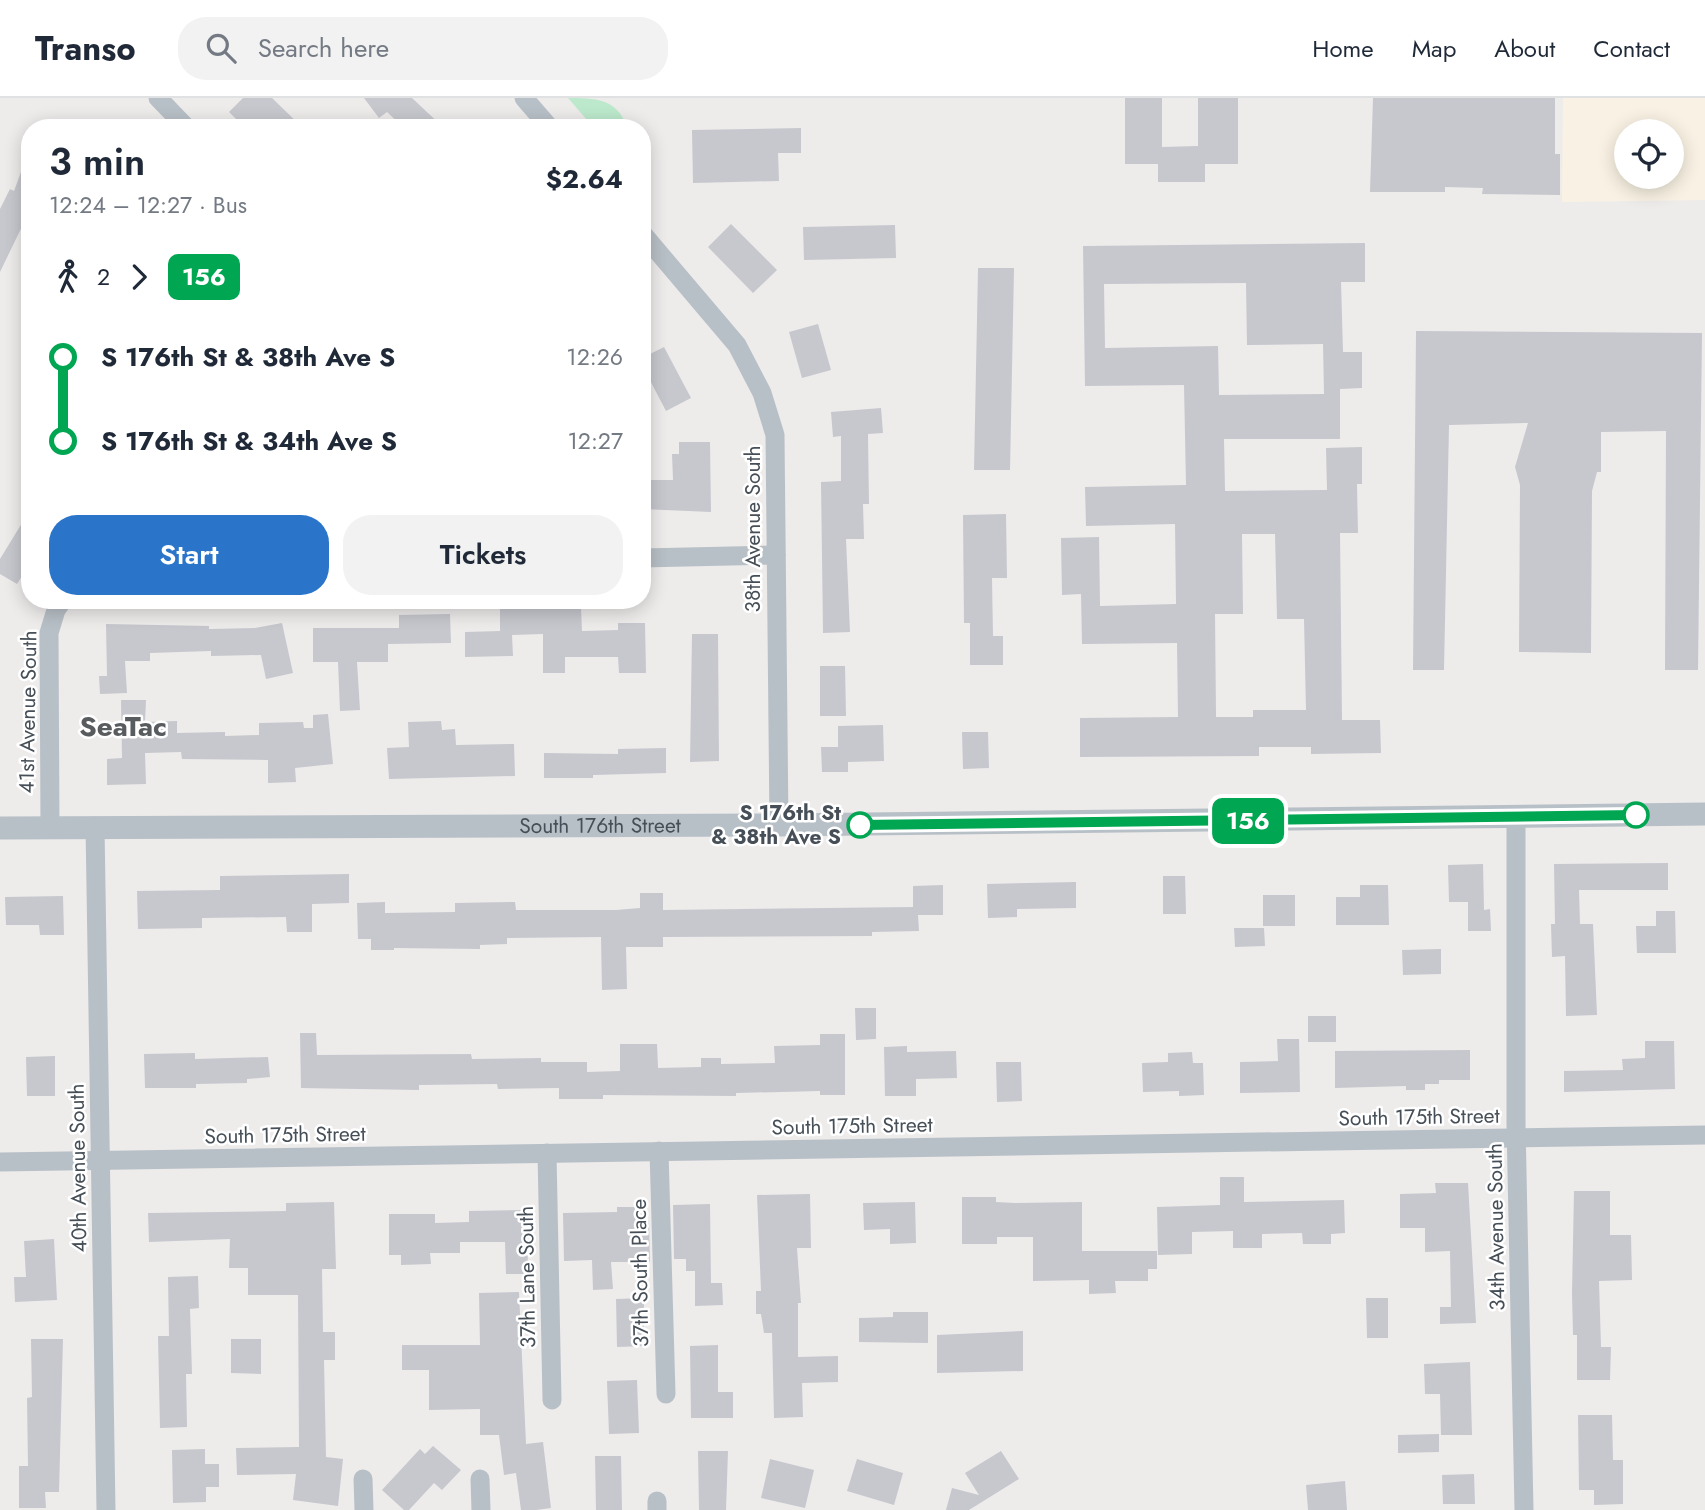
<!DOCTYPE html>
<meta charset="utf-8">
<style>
:root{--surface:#fff;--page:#f2f2f3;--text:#1f2937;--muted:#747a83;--line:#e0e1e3;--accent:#2a75ca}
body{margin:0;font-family:Jost,sans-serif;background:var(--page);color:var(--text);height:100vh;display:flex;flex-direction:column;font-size:26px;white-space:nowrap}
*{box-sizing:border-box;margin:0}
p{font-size:23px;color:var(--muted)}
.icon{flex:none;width:38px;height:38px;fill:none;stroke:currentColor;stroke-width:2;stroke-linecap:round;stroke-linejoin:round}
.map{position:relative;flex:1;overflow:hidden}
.details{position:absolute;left:21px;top:21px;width:630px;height:490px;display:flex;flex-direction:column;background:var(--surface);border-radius:28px;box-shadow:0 4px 18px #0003}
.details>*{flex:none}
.badge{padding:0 14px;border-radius:10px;font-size:24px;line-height:46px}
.buttons{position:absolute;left:1614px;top:21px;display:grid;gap:14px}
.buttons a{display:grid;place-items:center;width:70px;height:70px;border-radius:50%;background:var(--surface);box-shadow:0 4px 18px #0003;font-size:35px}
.map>.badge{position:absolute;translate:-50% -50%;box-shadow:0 0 0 4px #fff}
.legs{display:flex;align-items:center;gap:10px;height:77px;padding:0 28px;font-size:23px}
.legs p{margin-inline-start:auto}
.overview{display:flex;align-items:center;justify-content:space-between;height:119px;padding:0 28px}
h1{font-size:38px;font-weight:600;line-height:52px}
.button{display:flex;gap:14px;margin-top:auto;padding:14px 28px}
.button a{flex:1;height:80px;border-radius:28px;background:var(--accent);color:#fff;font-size:28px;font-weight:600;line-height:80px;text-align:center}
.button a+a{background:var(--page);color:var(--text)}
ul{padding:0 28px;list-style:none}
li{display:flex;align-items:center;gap:24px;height:84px;font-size:26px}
li i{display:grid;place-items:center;width:10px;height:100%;margin:0 9px;background:currentColor}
li i::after{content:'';width:18px;height:18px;margin:-9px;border:5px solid;border-radius:50%;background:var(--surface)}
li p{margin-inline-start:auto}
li:first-child i{background:linear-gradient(#0000 50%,currentColor 0)}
li:last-child i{background:linear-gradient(currentColor 50%,#0000 0)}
header{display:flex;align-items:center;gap:42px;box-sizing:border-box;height:98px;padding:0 35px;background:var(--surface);border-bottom:2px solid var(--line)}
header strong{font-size:33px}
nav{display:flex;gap:38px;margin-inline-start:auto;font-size:24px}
.search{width:490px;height:63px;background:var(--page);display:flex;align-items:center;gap:18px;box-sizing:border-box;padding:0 24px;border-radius:28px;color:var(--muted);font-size:26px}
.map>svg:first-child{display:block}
.commercial{fill:#f9f2e4;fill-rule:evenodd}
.green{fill:#bce9cc}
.building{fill:#c6c8ce;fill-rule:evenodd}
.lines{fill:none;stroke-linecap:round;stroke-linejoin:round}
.minor{stroke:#b8c0c7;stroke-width:19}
.tertiary{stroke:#b8c0c7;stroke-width:23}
.line-1-casing{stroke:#fff;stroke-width:16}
.line-1{stroke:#00a651;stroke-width:10}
.stop-1-dot{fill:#fff;stroke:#00a651;stroke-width:3.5}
.labels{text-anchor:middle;stroke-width:5;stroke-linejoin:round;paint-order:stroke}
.street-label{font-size:21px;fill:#464f57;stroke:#fff}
.stop-label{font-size:21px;font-weight:bold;fill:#464f57;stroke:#fff;text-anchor:end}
.district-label{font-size:28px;font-weight:bold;fill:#595c5f;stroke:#fff}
</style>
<header>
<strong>Transo</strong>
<div class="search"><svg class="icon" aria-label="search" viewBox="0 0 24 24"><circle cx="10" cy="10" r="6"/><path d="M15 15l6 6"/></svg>Search here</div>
<nav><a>Home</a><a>Map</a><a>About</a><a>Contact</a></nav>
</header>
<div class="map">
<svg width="1705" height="1412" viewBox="0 0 1705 1412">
<rect width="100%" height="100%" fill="#eeebeb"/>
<path class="commercial" d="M1563,0H1705V102L1562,104ZM1626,33H1671V79H1626Z"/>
<path class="green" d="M568,0C594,0 618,0 627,30H594Z"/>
<g class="building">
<polygon points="243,0 272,0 303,30 245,30 229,14"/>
<polygon points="364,0 412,0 444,30 404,30 387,14 379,20"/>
<polygon points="1125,0 1162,0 1162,49 1198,48 1198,0 1238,0 1238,66 1205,66 1205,84 1158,84 1158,66 1125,66"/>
<polygon points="1373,0 1555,0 1555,56 1560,56 1560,97 1482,96 1483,90 1445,89 1445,94 1370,94"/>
<polygon points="801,30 801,55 778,55 779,83 693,85 692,32"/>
<polygon points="28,55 30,112 0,174 0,111 10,91 14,93"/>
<polygon points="731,126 777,172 753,195 708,149"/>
<polygon points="895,127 896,160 804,162 803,129"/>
<path d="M1365,145V184H1341L1343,254H1362V290L1340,291V341H1224L1225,393L1327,392L1326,350L1362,349V386H1357L1358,435H1340L1342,622H1380L1381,655L1311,656V649H1259V658L1080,659V620L1178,619L1177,545L1082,546L1081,496L1062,497L1061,440L1099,439L1100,508L1176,506L1175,426L1086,428L1085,389L1186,387L1184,287L1085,288L1083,148ZM1246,185L1247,247L1323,246L1324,296L1219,297L1218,248L1105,250L1104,186ZM1242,436H1275L1277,521H1304L1306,612H1253V619H1216L1215,516H1243Z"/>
<polygon points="978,170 1014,170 1010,372 974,372"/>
<polygon points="818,226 831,272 802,280 789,234"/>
<polygon points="1416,233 1702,235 1698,572 1665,572 1666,333 1601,334 1601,374 1597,374 1592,393 1591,555 1519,554 1520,387 1515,369 1528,325 1449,327 1444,572 1413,572"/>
<polygon points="664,249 691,300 666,313 642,267 642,260"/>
<polygon points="881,310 883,335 868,336 869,406 863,406 864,441 846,441 850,534 823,535 821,384 841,383 841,338 833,339 831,314"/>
<polygon points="679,344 710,344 711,414 642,411 642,382 673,382 672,356 679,356"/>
<polygon points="30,412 30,465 17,486 0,476 0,461"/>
<polygon points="1006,416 1007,480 992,480 993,538 1003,538 1003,567 970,567 970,525 964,525 963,417"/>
<polygon points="500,507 581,510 582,533 618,532 618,525 645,525 646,575 619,575 618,559 565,559 565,575 543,575 543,536 512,537 513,558 465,559 465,534 500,533"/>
<polygon points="450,516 451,545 388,546 388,564 357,564 360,612 340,613 338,564 313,564 313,530 399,530 399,517"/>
<polygon points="282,525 293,575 266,581 261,557 211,558 211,553 150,555 150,563 125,563 127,595 100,596 99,578 107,578 106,526 209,528 209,531 255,530"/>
<polygon points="692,536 718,536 719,663 690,664"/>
<polygon points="820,568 845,568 846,618 820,618"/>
<polygon points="121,602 146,602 145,624 177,623 177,635 225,634 225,638 259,637 259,625 303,624 304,630 313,630 313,617 328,616 333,666 295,670 296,684 268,685 268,662 182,661 181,654 145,655 146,686 107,687 107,661 122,660"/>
<polygon points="441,623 442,632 455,631 456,647 514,646 515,678 389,681 387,650 409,649 408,624"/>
<polygon points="883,627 884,663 848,664 848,674 822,674 821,649 838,649 838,628"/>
<polygon points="962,634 988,634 989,670 963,671"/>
<polygon points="666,650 666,675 593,677 593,680 544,680 544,655 618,656 618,651"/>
<polygon points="1668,765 1668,792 1579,792 1580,826 1593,826 1597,917 1566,918 1565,858 1552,859 1551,826 1555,826 1554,766"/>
<polygon points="1483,766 1484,812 1490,811 1491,833 1468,833 1468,804 1449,804 1448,767"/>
<polygon points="349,776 349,805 312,806 312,834 287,834 286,819 202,820 202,830 138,831 137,793 220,792 220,778"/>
<polygon points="1163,778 1185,778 1186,816 1163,816"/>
<polygon points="1076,784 1076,810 1017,811 1017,819 988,820 987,786"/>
<polygon points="943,787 943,817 918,817 919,833 872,834 872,838 663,839 663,849 626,849 627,891 602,892 601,839 507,840 507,846 480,847 480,851 394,850 394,852 371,852 371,841 358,841 357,805 385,804 385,815 455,814 455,805 515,804 516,812 616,812 640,810 640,795 663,795 663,812 913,809 913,788"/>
<polygon points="1360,787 1388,787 1389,827 1336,827 1336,799 1360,799"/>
<rect x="1263" y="797" width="32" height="31"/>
<polygon points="63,798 64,837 40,837 39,827 6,827 5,799"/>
<polygon points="1656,813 1675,813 1676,855 1637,855 1636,828 1656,828"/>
<polygon points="1234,830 1264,830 1265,848 1235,849"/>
<polygon points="1441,851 1441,876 1403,877 1402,852"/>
<polygon points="855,910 876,910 876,941 856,942"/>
<rect x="1308" y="918" width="28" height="26"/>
<polygon points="300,935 316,935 317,957 471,956 472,961 541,960 541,964 587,964 587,974 620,973 620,946 657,946 658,970 701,969 701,960 721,960 721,966 775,965 774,948 820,947 820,936 845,936 845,997 820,997 820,993 736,995 736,998 603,997 603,1001 559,1001 559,990 498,991 497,986 419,987 419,992 301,990"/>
<polygon points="1277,941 1299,941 1300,994 1240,995 1240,964 1278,963"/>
<polygon points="1645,943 1674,943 1675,991 1564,994 1564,973 1623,972 1622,961 1645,960"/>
<polygon points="907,948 907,954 956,953 957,980 916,981 916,998 885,998 884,949"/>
<polygon points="1470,952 1470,982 1439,982 1439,986 1425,986 1425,992 1406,992 1406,988 1335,990 1335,953"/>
<polygon points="1192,954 1193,965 1203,965 1204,997 1179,998 1179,993 1143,994 1142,965 1168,964 1168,955"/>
<polygon points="195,955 195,961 268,959 270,979 247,981 247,985 196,986 196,990 145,990 144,956"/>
<polygon points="55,958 55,998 27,998 26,959"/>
<polygon points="996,964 1021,964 1022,1003 997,1004"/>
<polygon points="1220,1079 1244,1079 1244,1104 1344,1102 1345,1135 1331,1136 1331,1146 1303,1146 1302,1135 1262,1136 1262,1150 1233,1150 1233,1133 1192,1134 1192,1156 1158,1157 1157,1109 1220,1107"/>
<polygon points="1435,1085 1468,1085 1476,1225 1440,1226 1440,1209 1451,1209 1450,1153 1425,1154 1425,1130 1400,1130 1400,1096 1436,1095"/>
<polygon points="1574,1093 1610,1093 1610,1137 1631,1137 1632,1182 1599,1183 1601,1249 1611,1249 1610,1282 1577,1282 1577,1237 1573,1237 1572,1195"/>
<polygon points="810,1096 811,1150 797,1150 801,1205 798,1205 798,1259 838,1258 838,1284 802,1285 803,1319 774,1320 772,1235 764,1235 761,1216 756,1216 756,1193 761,1193 757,1097"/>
<polygon points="962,1099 996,1099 996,1104 1015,1105 1082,1104 1082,1153 1157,1153 1157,1171 1148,1171 1148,1183 1115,1183 1116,1195 1089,1196 1089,1182 1033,1183 1033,1139 997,1139 997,1146 962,1146"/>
<polygon points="334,1104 336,1171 322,1171 323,1234 335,1234 335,1262 324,1262 326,1359 343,1361 338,1408 293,1402 296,1376 237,1377 236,1350 299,1349 298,1197 248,1197 248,1170 229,1170 230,1141 149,1144 148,1115 286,1113 286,1105"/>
<polygon points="915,1104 916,1145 890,1146 890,1131 864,1132 863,1105"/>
<polygon points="710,1106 711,1185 722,1185 723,1207 695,1208 695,1173 686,1173 686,1161 674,1161 673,1107"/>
<polygon points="617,1109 636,1109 637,1122 649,1122 650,1164 611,1164 613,1191 593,1192 592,1162 564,1163 563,1115 617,1114"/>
<polygon points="527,1112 528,1176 506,1176 505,1144 460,1144 460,1155 430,1155 431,1166 401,1167 401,1157 389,1157 389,1116 435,1116 435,1125 469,1124 469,1113"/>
<polygon points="54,1141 57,1202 15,1204 14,1179 26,1179 24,1143"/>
<polygon points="198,1178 199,1210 190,1211 192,1276 186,1276 187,1329 160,1330 158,1238 169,1238 168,1179"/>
<polygon points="519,1194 526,1346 543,1344 551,1410 536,1412 521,1412 516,1375 504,1377 499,1337 480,1337 480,1311 429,1312 429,1272 402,1272 402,1247 480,1247 479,1195"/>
<polygon points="644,1200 644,1248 617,1249 616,1201"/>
<polygon points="1366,1200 1388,1200 1388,1240 1367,1240"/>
<polygon points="893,1214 928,1214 928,1245 859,1244 859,1220 893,1219"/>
<polygon points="1023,1233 1023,1273 937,1275 937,1237"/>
<polygon points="31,1241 63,1241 59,1394 45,1394 46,1410 19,1410 19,1368 28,1368 27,1300 32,1299"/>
<polygon points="231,1241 261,1241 261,1276 231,1275"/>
<polygon points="718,1247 718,1294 733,1294 733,1320 691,1320 690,1248"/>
<polygon points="1470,1264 1472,1337 1441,1337 1440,1296 1425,1296 1424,1266"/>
<polygon points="637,1282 639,1335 609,1336 607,1283"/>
<polygon points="1578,1317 1612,1317 1613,1362 1623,1362 1623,1406 1594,1407 1594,1392 1579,1392"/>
<polygon points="1439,1336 1439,1354 1398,1355 1398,1337"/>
<polygon points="433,1348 461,1372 442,1392 434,1385 409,1412 404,1412 382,1392 420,1351 425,1356"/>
<polygon points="205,1351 205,1366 219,1366 219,1389 206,1389 206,1404 173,1405 172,1352"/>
<polygon points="698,1353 728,1353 726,1412 699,1412"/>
<polygon points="1001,1353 1019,1381 969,1412 946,1412 952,1390 979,1397 965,1375"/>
<polygon points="595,1358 621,1358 622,1412 596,1412"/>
<polygon points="770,1361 814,1372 805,1410 761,1400"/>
<polygon points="857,1361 903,1375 894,1407 847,1393"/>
<polygon points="1474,1376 1475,1406 1443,1406 1442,1377"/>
<polygon points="1345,1383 1347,1412 1308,1412 1306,1387"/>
</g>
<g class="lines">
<g class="minor">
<polyline points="158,0 187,30"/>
<polyline points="524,0 550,30"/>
<polyline points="642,135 737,247 762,295 775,337 779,727"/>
<polyline points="642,460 776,457"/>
<polyline points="1516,719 1516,1026 1524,1412"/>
<polyline points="95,728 106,1412"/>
<polyline points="50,730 49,535 56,512 63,502"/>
<polyline points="659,1053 666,1296"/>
<polyline points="547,1055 552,1302"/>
<polyline points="0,1064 1705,1037"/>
<polyline points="363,1381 364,1412"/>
<polyline points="480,1381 481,1412"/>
<polyline points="657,1403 657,1412"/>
</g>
<path class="tertiary" id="s1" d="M0,730L779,727L1705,716"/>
</g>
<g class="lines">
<defs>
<polyline id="line-1" points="860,727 1636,717"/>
</defs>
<use href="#line-1" class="line-1-casing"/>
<use href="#line-1" class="line-1"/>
</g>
<g class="stop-1-dot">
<circle cx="1636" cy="717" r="12"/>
<circle cx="860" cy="727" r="12"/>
</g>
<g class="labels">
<g class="street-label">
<text transform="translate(753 431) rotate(-90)" y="7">38th Avenue South</text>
<text transform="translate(28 614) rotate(-89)" y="7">41st Avenue South</text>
<text dy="7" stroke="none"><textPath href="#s1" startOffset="600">South 176th Street</textPath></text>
<text transform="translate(1419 1019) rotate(-1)" y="7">South 175th Street</text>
<text transform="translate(852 1028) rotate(-1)" y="7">South 175th Street</text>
<text transform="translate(285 1037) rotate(-1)" y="7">South 175th Street</text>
<text transform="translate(78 1070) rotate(-91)" y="7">40th Avenue South</text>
<text transform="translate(1496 1129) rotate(-91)" y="7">34th Avenue South</text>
<text transform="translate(640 1175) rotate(-91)" y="7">37th South Place</text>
<text transform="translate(527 1179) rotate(-91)" y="7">37th Lane South</text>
</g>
<g class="stop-label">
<text x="841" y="722">S 176th St<tspan x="841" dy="24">&amp; 38th Ave S</tspan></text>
</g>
<g class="district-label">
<text x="123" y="638">SeaTac</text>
</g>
</g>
</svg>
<div class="buttons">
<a><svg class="icon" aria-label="locate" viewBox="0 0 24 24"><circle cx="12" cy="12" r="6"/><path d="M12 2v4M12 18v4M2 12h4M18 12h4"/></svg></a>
</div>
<b class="badge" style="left:1248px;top:723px;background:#00a651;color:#fff">156</b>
<section class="details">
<div class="overview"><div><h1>3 min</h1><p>12:24 – 12:27 · Bus</p></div><b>$2.64</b></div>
<div class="legs"><svg class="icon" aria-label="walk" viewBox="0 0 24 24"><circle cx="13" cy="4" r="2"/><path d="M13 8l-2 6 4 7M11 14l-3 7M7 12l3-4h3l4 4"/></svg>2<svg class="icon" aria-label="forward" viewBox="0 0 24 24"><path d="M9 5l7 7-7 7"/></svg><b class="badge" style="background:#00a651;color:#fff">156</b></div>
<ul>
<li><i style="color:#00a651"></i><b>S 176th St &amp; 38th Ave S</b><p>12:26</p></li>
<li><i style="color:#00a651"></i><b>S 176th St &amp; 34th Ave S</b><p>12:27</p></li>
</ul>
<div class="button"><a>Start</a><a>Tickets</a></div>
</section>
</div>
